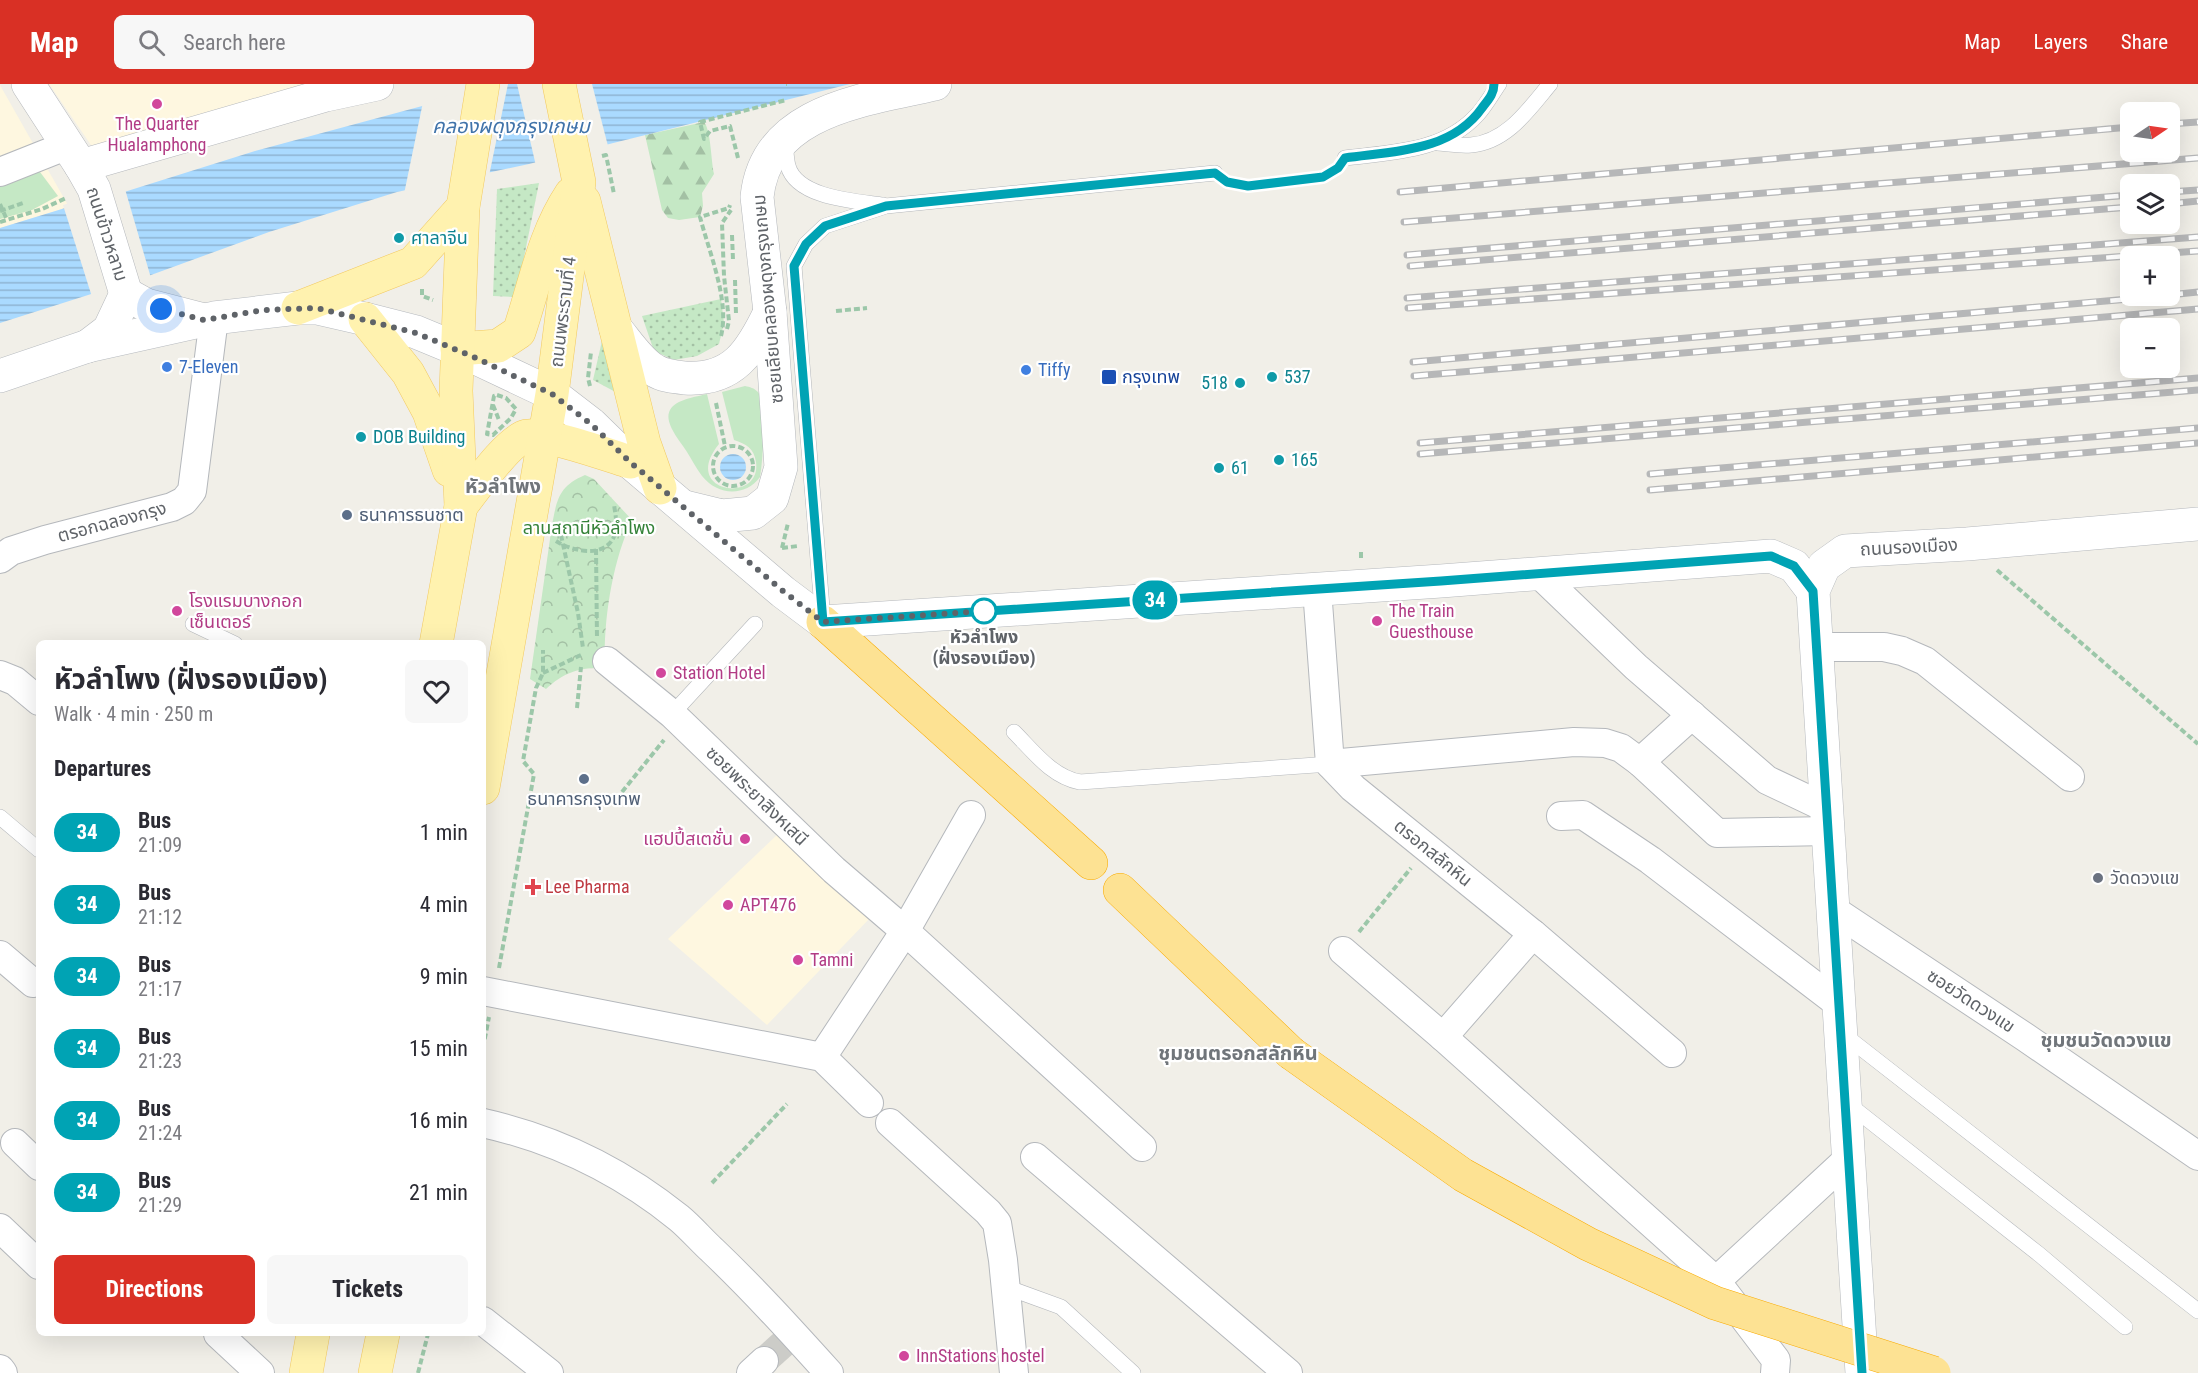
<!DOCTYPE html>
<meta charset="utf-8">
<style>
:root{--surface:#fff;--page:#f7f7f7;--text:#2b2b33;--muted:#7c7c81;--accent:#d93025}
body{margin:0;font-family:"Roboto Condensed","Noto Sans Thai",sans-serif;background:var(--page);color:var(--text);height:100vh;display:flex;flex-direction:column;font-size:22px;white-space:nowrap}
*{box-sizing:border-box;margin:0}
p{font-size:20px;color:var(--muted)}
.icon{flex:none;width:33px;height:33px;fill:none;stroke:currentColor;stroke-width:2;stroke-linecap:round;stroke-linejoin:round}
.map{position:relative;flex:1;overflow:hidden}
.details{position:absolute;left:36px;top:556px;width:450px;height:696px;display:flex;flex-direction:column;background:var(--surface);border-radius:9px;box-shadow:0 6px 24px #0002}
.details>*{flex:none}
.badge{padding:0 12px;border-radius:20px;font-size:21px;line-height:39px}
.needle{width:39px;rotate:77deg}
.buttons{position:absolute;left:2120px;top:18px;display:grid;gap:12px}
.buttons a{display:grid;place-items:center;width:60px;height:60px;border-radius:9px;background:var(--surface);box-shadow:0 6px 24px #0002;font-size:30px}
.you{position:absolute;width:30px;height:30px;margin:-15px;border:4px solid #fff;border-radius:50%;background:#1a73e8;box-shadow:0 0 0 9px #1a73e833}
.map>.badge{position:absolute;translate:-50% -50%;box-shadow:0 0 0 3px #fff}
h2{padding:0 18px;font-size:22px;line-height:54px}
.round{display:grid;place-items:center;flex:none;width:63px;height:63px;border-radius:9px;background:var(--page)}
.headline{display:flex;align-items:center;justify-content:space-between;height:102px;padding:0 18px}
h1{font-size:28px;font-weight:700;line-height:45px}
.button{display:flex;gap:12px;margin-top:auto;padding:12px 18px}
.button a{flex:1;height:69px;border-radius:9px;background:var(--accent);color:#fff;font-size:24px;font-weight:700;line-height:69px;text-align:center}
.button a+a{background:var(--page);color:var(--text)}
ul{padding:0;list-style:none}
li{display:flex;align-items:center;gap:18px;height:72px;padding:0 18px}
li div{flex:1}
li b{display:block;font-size:22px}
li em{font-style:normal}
li .badge{min-width:66px;font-weight:700;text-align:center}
header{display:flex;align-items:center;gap:36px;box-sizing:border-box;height:84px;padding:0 30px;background:var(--accent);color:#fff}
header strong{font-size:28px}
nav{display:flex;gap:33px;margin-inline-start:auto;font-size:21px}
.search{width:420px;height:54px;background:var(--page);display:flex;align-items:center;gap:15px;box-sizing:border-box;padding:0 21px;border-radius:9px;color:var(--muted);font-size:22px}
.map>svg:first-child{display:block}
.commercial{fill:#fef7e0}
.grass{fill:url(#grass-dots)}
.forest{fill:url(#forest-firs)}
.park{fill:url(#park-crowns)}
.garden{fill:#c5e8c5}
.water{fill:url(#water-rules)}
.pier{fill:#f1efe8}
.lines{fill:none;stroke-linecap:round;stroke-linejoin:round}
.minor-tunnel{stroke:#ccccc8;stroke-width:28;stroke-dasharray:28 14;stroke-linecap:butt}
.service-casing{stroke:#b5b8bc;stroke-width:16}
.minor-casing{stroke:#b5b8bc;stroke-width:30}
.tertiary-casing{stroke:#b5b8bc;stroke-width:34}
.secondary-casing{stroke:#b6babf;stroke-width:34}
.primary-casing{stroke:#f2c960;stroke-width:34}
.motorway-casing{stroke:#f9ab00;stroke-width:34}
.path{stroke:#9cc7a9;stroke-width:4;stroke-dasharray:6 3;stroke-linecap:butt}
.service{stroke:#fff;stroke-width:15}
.minor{stroke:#fff;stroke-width:28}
.tertiary{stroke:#fff;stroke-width:33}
.secondary{stroke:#fff;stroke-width:33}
.primary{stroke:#fff2af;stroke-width:33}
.motorway{stroke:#fde293;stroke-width:33}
.rail-casing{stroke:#b6b7b8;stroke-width:7}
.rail{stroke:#fff;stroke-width:4.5;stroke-dasharray:14;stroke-linecap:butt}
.motorway-bridge-casing{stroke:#f9ab00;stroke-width:34;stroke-linecap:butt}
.motorway-bridge{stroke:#fde293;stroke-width:33}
.line-casing{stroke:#fff;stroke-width:14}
.line{stroke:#00a3b4;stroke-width:9}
.walk{stroke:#5f6368;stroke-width:6;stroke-dasharray:0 10.8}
.hotel-dot{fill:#d1479c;stroke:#fff;stroke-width:2}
.culture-dot{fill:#0f9aa8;stroke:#fff;stroke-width:2}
.shop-dot{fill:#3f7fe0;stroke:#fff;stroke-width:2}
.transit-dot{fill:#1a4fb4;stroke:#fff;stroke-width:2}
.service-dot{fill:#5c6f8a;stroke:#fff;stroke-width:2}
.stop-dot{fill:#fff;stroke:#00a3b4;stroke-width:3}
.worship-dot{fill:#6b7280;stroke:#fff;stroke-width:2}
.health-dot{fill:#e0444e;stroke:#fff;stroke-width:2}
.labels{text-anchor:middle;stroke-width:4.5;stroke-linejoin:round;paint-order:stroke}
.hotel-label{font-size:18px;fill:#b23c85;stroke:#fff;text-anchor:start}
.street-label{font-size:18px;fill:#5f6368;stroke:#fff}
.culture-label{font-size:18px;fill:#0d838f;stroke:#fff;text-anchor:start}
.shop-label{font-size:18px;fill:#366cbe;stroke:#fff;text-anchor:start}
.transit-label{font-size:18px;fill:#164399;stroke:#fff;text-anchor:start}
.service-label{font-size:18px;fill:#4e5e75;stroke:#fff;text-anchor:start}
.park-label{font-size:18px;fill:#348238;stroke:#fff}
.stop-label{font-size:18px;font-weight:bold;fill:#5f6368;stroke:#fff}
.worship-label{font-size:18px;fill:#5b616d;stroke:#fff;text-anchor:start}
.health-label{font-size:18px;fill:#be3a42;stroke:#fff;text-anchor:start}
.water-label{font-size:20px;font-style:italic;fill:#4174aa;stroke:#fff}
.neighbourhood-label{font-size:20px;font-weight:bold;fill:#70757a;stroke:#fff}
</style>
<header>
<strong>Map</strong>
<div class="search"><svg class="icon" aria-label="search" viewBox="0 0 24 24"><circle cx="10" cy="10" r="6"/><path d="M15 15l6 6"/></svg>Search here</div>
<nav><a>Map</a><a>Layers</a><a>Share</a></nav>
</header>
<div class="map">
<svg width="2198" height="1289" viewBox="0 0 2198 1289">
<defs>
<pattern id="grass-dots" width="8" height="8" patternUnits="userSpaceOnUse" patternTransform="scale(1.5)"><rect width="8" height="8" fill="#c5e8c5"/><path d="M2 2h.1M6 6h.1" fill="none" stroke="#a3c0a4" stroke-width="1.8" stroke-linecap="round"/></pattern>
<pattern id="forest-firs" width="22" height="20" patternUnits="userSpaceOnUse" patternTransform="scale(1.5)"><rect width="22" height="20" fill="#c5e8c5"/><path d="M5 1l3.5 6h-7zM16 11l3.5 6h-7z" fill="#a3c0a4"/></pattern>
<pattern id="park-crowns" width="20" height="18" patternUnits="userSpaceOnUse" patternTransform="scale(1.5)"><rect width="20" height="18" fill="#c5e8c5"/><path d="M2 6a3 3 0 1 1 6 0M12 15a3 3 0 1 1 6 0" fill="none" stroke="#a3c0a4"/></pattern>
<pattern id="water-rules" width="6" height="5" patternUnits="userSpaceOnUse" patternTransform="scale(1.5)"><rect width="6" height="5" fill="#aadaff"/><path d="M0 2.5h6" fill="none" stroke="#8eb4d2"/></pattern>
</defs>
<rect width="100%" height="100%" fill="#f1efe8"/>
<g class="commercial">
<polygon points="49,0 343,0 93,64"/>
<polygon points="0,1 69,123 0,144"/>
<polygon points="781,747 871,833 767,941 668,855"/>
</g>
<g class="grass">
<polygon points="539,99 516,213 493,212 497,105"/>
<polygon points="721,215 724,239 719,260 697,272 674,276 654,267 642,232"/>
<polygon points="607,235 623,312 593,296"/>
</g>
<path class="forest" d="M704,38C711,46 711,77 714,90L702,109L703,122L700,133L679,136L668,134L662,126L645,51Z"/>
<path class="park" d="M585,391L594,395L632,436C612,478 603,538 605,584C580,583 564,588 546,605L530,595L552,441C557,415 559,402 585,391Z"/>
<g class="garden">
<polygon points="34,80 58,112 32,126 0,135 0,94"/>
<path d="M745,302C750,303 754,304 758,308C767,321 763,376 760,393C745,413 718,412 702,392C696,384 692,376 687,368C681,358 663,339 670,326C676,315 696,313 707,310L719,360C679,409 762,421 756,378C754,364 746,360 734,356L722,308Z"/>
</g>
<g class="water">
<polygon points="504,0 850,0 529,80 397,108 269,148 151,191 0,239 0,144 114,109 121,109 255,67"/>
<circle cx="733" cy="383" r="13"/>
</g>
<g class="pier">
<polygon points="493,0 508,0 489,92 404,110 423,18"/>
<polygon points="517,0 592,0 608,62 536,82"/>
<polygon points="125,105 151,194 92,213 63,121 113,106"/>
</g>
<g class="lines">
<polyline class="minor-tunnel" points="764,1277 794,1250"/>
<defs>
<g id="service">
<path d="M785,58C786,66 786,74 788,82C797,114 855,117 883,121"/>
<path d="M1438,59C1449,60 1460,62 1471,61C1507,58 1529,25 1550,0"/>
<path d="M1345,74C1392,68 1444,68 1478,30C1486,21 1492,10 1499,0"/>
<polyline points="823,536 794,182 806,160 825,142 886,122 1215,89"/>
<polyline points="193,540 235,560"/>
<polyline points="672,630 755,540"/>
<path d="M1014,648C1033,667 1052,693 1080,698L1330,680"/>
<polyline points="0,733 39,766"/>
<polyline points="1843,950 2198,1227"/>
<polyline points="1847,1019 2040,1171 2125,1243"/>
<polyline points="1006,1203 1061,1223 1133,1289"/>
</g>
<g id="minor">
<polyline points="0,88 68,61"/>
<polyline points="0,475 11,467 45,456 172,423 184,417 192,407 214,234"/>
<polyline points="1539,490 1636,583 1767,696 1826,724"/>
<polyline points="1317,505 1330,680 1353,704 1533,850 1672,969"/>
<polyline points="1815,563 1884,563 1902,567 1925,577 2070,693"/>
<polyline points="607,577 672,630 834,786 905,847 1142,1063"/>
<polyline points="0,591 15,597 39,617"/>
<polyline points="1640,678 1692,631"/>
<polyline points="1330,680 1574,658 1605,659 1621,664 1640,678 1717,749 1828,747"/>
<polyline points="1561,732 1583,731 1650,776 1839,920"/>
<polyline points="1832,825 2025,953 2198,1072"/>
<polyline points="1343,867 1443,953 1716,1197 1776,1276 1775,1289"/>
<polyline points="0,871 33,899"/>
<polyline points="483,907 822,973 869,1019"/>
<polyline points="1443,953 1533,850"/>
<polyline points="822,973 905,847 971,731"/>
<path d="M483,1039C555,1055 622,1088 679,1134C691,1144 701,1156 712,1166C753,1205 791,1247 829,1289"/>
<polyline points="890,1039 988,1128 997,1139 1003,1176 1014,1289"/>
<polyline points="15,1059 39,1082"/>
<polyline points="1035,1073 1288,1289"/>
<polyline points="0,1144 39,1181"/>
<polyline points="1716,1197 1848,1075"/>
<polyline points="483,1237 549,1289"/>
<polyline points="218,1250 260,1289"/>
<polyline points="0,1285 3,1289"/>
<polyline points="751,1289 764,1277"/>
</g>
<g id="tertiary">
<polyline points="28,0 81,82 94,105 126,210"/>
<polyline points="81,82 326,11 377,0"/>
<polyline points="126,210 146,221 204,236"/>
<path d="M616,245C627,258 639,277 654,286C663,292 675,293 685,294C733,297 751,268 770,228"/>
<polyline points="88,262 109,246 126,210"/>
<polyline points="457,265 552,310 591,340 630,378 783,508 823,538 1441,497 1771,472 1794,482 1813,507"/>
<path d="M685,423L722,432L753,429L772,414L781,383L770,228L757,113C766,25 866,16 935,0"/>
<polyline points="1862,1289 1813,507 1824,482 1845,467 1967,460 2198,440"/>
</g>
<polyline id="secondary" points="0,292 88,262 214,234 298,224 317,224 365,235 416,248 457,265"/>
<g id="primary">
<polyline points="584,117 644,359 660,404"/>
<polyline points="298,224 413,179 463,123"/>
<polyline points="365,235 408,289 429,328 449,386"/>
<path d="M457,265L498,262L519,248C535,201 543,152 571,110"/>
<path d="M461,422C474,406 508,356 527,352C547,349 608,371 630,378"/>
<polyline points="436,560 461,422 456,307 463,123 483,0"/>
<polyline points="483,704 552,310 579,98 559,0"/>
<polyline points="306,1289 313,1250"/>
<polyline points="375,1289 383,1250"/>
</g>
<g id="motorway">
<polyline points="823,538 1091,779"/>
<polyline points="1120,806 1291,969"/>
</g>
</defs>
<use href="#service" class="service-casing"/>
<use href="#minor" class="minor-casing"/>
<use href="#tertiary" class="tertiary-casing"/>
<use href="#secondary" class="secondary-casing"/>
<use href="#primary" class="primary-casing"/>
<use href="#motorway" class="motorway-casing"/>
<g class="path">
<polyline points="786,0 787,0"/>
<polyline points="602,72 606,71 614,110"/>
<polyline points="738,74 730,42 710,47 704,55 700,38 786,16"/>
<polyline points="0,120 7,136"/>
<polyline points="0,127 23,119"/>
<polyline points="0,138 42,125 66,114"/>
<polyline points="732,151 733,176"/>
<polyline points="735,196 736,230"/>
<polyline points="422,205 422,212 433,216"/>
<polyline points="836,227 867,224"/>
<polyline points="727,245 729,237 724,192 722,139 731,126"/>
<path d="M721,252C730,217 709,168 700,133L729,124L730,121"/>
<polyline points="590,302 588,294 591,268"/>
<polygon points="497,311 506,314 516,325 511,334 493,351 487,350 494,312"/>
<polyline points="716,319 725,362"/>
<polyline points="493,321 499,336"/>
<circle cx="733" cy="382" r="20"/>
<polyline points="559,442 578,529 583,564"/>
<path d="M556,457C573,468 607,475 615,450C618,441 615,429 614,420"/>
<polyline points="782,464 788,439"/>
<polyline points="782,464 798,462"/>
<polyline points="596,465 597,555"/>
<polyline points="1361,468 1361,476"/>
<polyline points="1997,486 2198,660"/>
<polyline points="543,589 583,570"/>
<polyline points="577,624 581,583"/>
<polyline points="622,708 664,656"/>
<polyline points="1359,848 1411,784"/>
<polyline points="499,884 534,690 523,677 536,604 543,589 543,566"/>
<polyline points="483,964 489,933"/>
<polyline points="712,1099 787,1020"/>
<polyline points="418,1289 428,1250"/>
</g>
<use href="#service" class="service"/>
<use href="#minor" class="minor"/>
<use href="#tertiary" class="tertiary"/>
<use href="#secondary" class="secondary"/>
<use href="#primary" class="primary"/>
<use href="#motorway" class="motorway"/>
<defs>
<g id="rail">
<polyline points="2169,40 2198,38"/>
<polyline points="1400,108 2130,43"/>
<polyline points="2169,108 2198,106"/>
<polyline points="2169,120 2198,117"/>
<polyline points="1404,138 2198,74"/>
<polyline points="1407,171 2130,111"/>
<polyline points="1410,182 2130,123"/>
<polyline points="2169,211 2198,208"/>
<polyline points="1407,214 2198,153"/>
<polyline points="1408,224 2198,167"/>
<polyline points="1413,278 2163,212"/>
<polyline points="1414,292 2198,225"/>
<polyline points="1420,359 2198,294"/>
<polyline points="1420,370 2198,306"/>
<polyline points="1650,390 2198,344"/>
<polyline points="1650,406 2198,359"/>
</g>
</defs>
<use href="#rail" class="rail-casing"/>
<use href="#rail" class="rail"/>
<defs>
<polyline id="motorway-bridge" points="1291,969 1463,1091 1588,1160 1715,1219 1934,1289"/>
</defs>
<use href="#motorway-bridge" class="motorway-bridge-casing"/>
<use href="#motorway-bridge" class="motorway-bridge"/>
</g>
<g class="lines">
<defs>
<path id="line" d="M1494,0C1494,10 1488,16 1482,24C1451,68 1393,67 1345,74L1338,84L1323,93L1248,102L1227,98L1215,89L886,122L825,142L806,160L794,182L823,538L1441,497L1771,472L1794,482L1813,507L1862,1289"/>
</defs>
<use href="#line" class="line-casing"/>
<use href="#line" class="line"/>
<polyline class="walk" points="161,225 204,236 264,226 317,224 416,249 476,274 552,310 591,340 630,378 783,507 823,538 984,527"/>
</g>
<g class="hotel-dot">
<circle cx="157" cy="20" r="6"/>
<circle cx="177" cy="527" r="6"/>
<circle cx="1377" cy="537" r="6"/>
<circle cx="661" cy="589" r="6"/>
<circle cx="745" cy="755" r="6"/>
<circle cx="728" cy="821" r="6"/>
<circle cx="798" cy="876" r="6"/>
<circle cx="904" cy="1272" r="6"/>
</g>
<g class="culture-dot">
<circle cx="399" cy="154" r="6"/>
<circle cx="1272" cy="293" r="6"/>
<circle cx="1240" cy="299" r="6"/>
<circle cx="361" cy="353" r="6"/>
<circle cx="1279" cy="376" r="6"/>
<circle cx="1219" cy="384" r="6"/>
</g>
<g class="shop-dot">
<circle cx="167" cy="283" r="6"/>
<circle cx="1026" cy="286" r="6"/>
</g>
<rect class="transit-dot" x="1101" y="285" width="16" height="16" rx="3"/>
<g class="service-dot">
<circle cx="347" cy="431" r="6"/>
<circle cx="584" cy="695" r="6"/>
</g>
<circle class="stop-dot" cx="984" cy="527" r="12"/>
<circle class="worship-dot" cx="2098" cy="794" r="6"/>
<path class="health-dot" d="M530 794h6v6h6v6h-6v6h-6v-6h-6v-6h6z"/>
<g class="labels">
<g class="hotel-label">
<text x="157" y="46" text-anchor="middle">The Quarter<tspan x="157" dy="21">Hualamphong</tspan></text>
<text x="189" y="523">โรงแรมบางกอก<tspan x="189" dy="21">เซ็นเตอร์</tspan></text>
<text x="1389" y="533">The Train<tspan x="1389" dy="21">Guesthouse</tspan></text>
<text x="673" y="595">Station Hotel</text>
<text x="733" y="761" text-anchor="end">แฮปปี้สเตชั่น</text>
<text x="740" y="827">APT476</text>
<text x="810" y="882">Tamni</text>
<text x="916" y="1278">InnStations hostel</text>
</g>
<g class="street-label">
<text transform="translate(107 150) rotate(72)" y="6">ถนนข้าวหลาม</text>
<text transform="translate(768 215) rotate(-95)" y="6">ซอยเลียบคลองผดุงกรุงเกษม</text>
<text transform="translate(563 228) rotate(-83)" y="6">ถนนพระรามที่ 4</text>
<text transform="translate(112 438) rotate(-15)" y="6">ตรอกฉลองกรุง</text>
<text transform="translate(1909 463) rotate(-3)" y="6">ถนนรองเมือง</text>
<text transform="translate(757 712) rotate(44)" y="6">ซอยพระยาสิงหเสนี</text>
<text transform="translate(1433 769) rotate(39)" y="6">ตรอกสลักหิน</text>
<text transform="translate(1971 917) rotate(33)" y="6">ซอยวัดดวงแข</text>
</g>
<g class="culture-label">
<text x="411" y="160">ศาลาจีน</text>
<text x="1284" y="299">537</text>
<text x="1228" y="305" text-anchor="end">518</text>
<text x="373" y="359">DOB Building</text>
<text x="1291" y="382">165</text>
<text x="1231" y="390">61</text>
</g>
<g class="shop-label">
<text x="179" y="289">7-Eleven</text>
<text x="1038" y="292">Tiffy</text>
</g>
<g class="transit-label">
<text x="1122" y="299">กรุงเทพ</text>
</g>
<g class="service-label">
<text x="359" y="437">ธนาคารธนชาต</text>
<text x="584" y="721" text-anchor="middle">ธนาคารกรุงเทพ</text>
</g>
<g class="park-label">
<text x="589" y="450">ลานสถานีหัวลำโพง</text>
</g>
<g class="stop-label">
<text x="984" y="559">หัวลำโพง<tspan x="984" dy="21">(ฝั่งรองเมือง)</tspan></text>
</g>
<g class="worship-label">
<text x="2110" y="800">วัดดวงแข</text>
</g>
<g class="health-label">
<text x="545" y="809">Lee Pharma</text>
</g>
<g class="water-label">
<text x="511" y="49">คลองผดุงกรุงเกษม</text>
</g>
<g class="neighbourhood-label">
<text x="503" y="409">หัวลำโพง</text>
<text x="2106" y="963">ชุมชนวัดดวงแข</text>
<text x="1238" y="976">ชุมชนตรอกสลักหิน</text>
</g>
</g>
</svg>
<div class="buttons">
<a><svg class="needle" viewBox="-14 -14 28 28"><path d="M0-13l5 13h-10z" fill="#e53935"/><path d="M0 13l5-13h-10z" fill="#7c7c81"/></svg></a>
<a><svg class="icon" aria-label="layers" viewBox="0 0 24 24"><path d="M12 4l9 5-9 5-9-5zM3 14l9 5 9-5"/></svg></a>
<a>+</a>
<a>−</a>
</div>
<div class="you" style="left:161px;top:225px"></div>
<b class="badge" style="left:1155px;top:516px;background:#00a3b4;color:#fff">34</b>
<section class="details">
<div class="headline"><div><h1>หัวลำโพง (ฝั่งรองเมือง)</h1><p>Walk · 4 min · 250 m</p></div><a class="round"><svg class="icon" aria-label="heart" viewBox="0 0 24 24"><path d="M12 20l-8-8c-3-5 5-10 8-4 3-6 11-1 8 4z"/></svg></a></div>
<h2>Departures</h2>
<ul>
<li><span class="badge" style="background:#00a3b4;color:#fff">34</span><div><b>Bus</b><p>21:09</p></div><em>1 min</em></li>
<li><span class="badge" style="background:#00a3b4;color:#fff">34</span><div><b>Bus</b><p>21:12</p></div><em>4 min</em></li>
<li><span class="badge" style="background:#00a3b4;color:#fff">34</span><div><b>Bus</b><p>21:17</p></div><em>9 min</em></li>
<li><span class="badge" style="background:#00a3b4;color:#fff">34</span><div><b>Bus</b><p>21:23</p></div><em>15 min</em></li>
<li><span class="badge" style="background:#00a3b4;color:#fff">34</span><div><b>Bus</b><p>21:24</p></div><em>16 min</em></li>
<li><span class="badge" style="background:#00a3b4;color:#fff">34</span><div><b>Bus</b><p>21:29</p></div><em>21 min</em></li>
</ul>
<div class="button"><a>Directions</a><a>Tickets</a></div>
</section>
</div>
